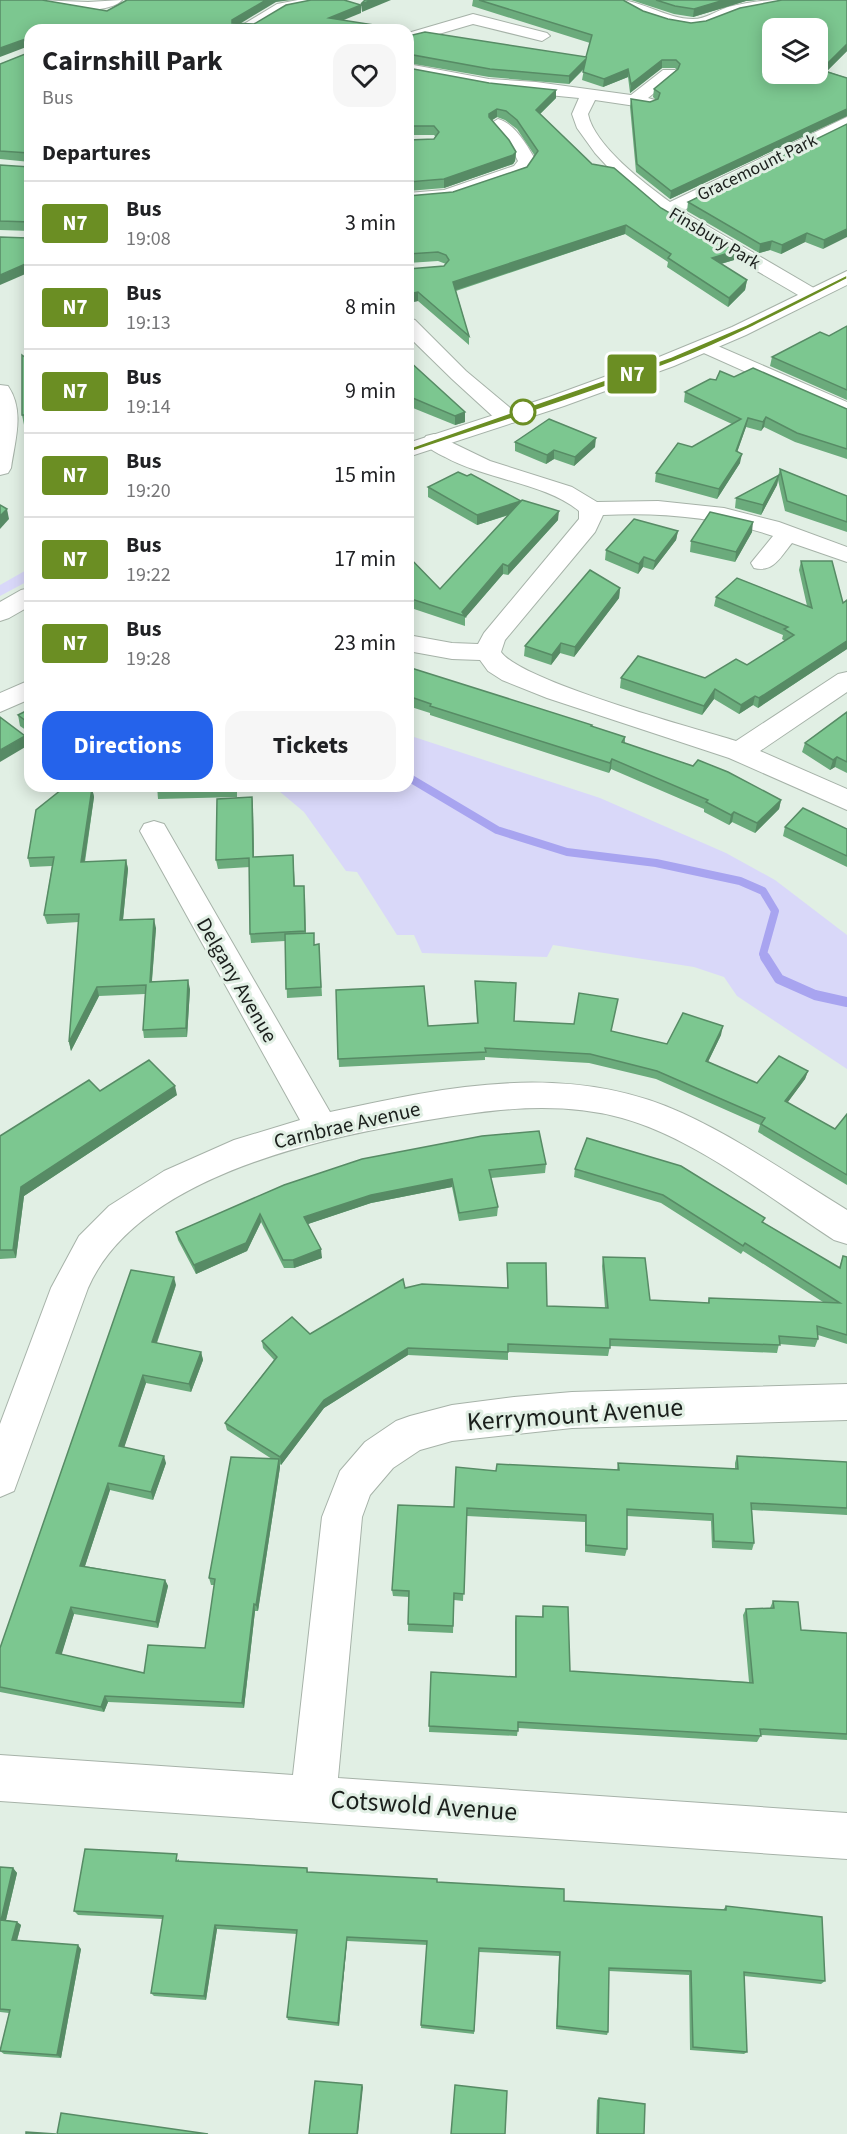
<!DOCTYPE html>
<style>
:root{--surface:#fff;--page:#f6f6f6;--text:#202124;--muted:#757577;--line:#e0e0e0;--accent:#2563eb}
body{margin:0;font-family:"Source Sans 3",sans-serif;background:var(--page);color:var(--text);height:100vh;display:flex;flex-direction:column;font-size:22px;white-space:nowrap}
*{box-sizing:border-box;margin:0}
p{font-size:20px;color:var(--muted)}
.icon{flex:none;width:33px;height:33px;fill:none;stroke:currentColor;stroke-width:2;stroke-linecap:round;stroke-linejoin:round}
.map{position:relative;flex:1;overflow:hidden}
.sheet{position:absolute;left:24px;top:24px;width:390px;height:768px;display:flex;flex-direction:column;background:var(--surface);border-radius:18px;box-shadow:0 3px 15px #0003}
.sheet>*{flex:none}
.badge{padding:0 12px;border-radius:4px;font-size:21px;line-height:39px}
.fabs{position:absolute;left:762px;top:18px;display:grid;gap:12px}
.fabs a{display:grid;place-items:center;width:66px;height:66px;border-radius:12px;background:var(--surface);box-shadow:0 3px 15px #0003;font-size:30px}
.map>.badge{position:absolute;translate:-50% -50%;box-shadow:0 0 0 3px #fff}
h2{padding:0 18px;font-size:22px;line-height:54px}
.round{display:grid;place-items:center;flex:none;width:63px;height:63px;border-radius:18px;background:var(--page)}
.headline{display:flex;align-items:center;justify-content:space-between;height:102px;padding:0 18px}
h1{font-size:28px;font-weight:700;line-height:45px}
.button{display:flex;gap:12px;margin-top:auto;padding:12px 18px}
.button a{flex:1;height:69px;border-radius:18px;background:var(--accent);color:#fff;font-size:24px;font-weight:700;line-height:69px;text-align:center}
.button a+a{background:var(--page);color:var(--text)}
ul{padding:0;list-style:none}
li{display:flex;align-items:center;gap:18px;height:84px;padding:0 18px;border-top:2px solid var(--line)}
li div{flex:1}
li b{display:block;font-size:22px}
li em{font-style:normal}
li .badge{min-width:66px;font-weight:700;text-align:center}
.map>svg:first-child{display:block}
.green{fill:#d9d8f9}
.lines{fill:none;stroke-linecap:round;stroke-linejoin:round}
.stream-far1{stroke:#a8a4f0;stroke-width:8}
.stream{stroke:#a8a4f0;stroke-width:10}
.street-casing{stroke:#a6b2a8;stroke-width:2}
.secondary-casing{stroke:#a6b2a8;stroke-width:2}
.street{fill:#fff;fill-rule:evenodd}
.secondary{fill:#fff;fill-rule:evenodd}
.wall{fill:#6bab7c}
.shaded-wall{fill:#578b65}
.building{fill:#7cc790;stroke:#578b65;stroke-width:1.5;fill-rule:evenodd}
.line{fill:#6b8e23;stroke:#fff;stroke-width:1.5}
.stop-dot{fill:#fff;stroke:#6b8e23;stroke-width:3}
.labels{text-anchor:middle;stroke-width:6;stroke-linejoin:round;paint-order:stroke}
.far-street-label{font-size:18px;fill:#1b1f1c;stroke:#e1efe4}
.street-label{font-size:21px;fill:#1b1f1c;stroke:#e1efe4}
.near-street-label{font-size:26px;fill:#1b1f1c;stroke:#e1efe4}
</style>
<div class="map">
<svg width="847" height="2134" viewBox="0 0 847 2134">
<rect width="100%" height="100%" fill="#e1efe4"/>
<g class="green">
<polygon points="30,568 30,580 0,596 0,585"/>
<polygon points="408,735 600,798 726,853 775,880 847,935 847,1069 737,996 724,977 694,967 553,945 547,957 422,953 414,935 397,935 357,872 346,871 304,812 273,786 408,786"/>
</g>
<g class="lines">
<polyline class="stream-far1" points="408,777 497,830 567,852 656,863 740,881 763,891 775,911 763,954 766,958"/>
<polyline class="stream" points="765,957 779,979 815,995 847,1002"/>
<defs>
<g id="street">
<path d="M35,0L88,2L122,0C109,15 47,13 35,0Z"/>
<polygon points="298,0 332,0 325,4 286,11 253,30 234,30 277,4"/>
<path d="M617,0C642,0 666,19 693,19C706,19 716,11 728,7C744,3 763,0 779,0L781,3L779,6C766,10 751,11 738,14C726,17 716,26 703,28C683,30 630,17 617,0Z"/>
<polygon points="473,14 547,33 550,36 542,41 473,24 408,43 408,33"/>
<path d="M408,64L489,79L536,82L631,95L663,70H675L677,73L675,76L648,98L655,100L657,103L655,106L649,108L595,100L588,114C594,145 645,184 670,202L847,117V129L682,211L819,291L822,295L819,299H805L661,215L617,177L595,153L577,128L572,114L579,98L489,89L408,74Z"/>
<path d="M498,119C515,123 528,147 536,161L526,174L452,199L408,203V193L444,190L514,166L518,161L511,147L490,124Z"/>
<polygon points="408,318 415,320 466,371 515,412 518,417 515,422 507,424 499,422 452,379 408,336"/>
<polygon points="704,340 847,402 847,417 697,350 694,346 697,342"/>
<path d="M0,385L8,386C25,411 15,440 11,468L8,473L0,475Z"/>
<path d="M434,434L490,461L572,487L597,502L658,501L724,508L779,522L847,547V562L792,543C781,556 774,573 754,568L751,563L773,536C718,517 660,512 603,515L595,532L505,640L501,652C521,681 693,728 736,741L838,674L847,672V692L760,751L847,789V810L729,758L547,698L502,680L488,671L480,660L452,659L408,651V635L452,643L478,644L484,633L579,519V511C548,484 484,479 445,457C437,453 428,449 423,441L426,436Z"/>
<polygon points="30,680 30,699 0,712 0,693"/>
<path d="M154,821L164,824L168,831L330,1112C448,1086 568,1061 682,1113C741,1140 793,1177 847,1210V1244L834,1240C771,1199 695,1138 622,1118C552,1099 481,1111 411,1123C306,1141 135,1181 88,1288L14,1491L0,1497V1424L51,1288L79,1236L109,1206L164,1171L234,1140L300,1120L140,831L144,824Z"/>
<polygon points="847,1384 847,1420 572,1428 452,1441 420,1450 393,1468 370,1495 362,1517 338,1778 847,1813 847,1859 0,1801 0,1755 293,1775 322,1517 340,1471 365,1442 396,1421 410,1416 452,1405 514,1397 572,1392"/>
</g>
<g id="secondary">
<polygon points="847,271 847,285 746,335 674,366 564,406 408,457 408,443 549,397 659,357 732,327"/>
<polygon points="30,588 30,606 9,618 0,621 0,602 21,590"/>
</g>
</defs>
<use href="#street" class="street-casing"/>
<use href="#secondary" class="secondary-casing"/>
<use href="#street" class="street"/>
<use href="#secondary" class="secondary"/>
</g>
<g class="wall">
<polygon points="473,0 623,0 643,11 668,19 691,23 706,21 847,0 847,51 827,71 847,78 847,116 670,199 636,172 630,107 631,99 650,102 656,100 653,97 654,89 677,70 675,68 662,68 630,93 628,77 603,87 582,80 584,69 569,84 489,77 408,63 408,36 586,57 590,43 472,6"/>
<polygon points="631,0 757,0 746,1 693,17 674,14"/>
<polygon points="30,52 30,162 0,159 0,64"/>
<polygon points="408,68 556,98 540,114 592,164 661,208 734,260 721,264 747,280 745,290 728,307 667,267 668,262 625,234 456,291 469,336 469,345 418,301 408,303 408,269 444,266 446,264 438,261 408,263 408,196 453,192 527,167 535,156 517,129 505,120 497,117 492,120 516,152 515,161 513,164 444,188 408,191 408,140 434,139 436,137 434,135 408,135"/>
<polygon points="847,124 823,249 805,242 781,254 770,250 759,253 687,211 688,202"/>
<polygon points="0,165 30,167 30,231 0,230"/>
<polygon points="847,326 847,400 770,366 772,357 829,336"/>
<polygon points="22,355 26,425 24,425 22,415"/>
<polygon points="408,360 465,422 455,425 408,406"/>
<polygon points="734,377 847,409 847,459 795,442 764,427 761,431 746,427 737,452 740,463 717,499 655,482 656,473 692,447 732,424 684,402 685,392 716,380"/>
<polygon points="515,442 595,447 574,466 554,459 546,464 515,451"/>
<polygon points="780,469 847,496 847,532 785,511 778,480 777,485 761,515 735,508 736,498 778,476"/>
<polygon points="428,487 521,501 558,520 508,575 503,574 465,618 465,626 408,607 408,556 440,589 509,515 477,525 428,497"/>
<polygon points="678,531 676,540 653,570 643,567 638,574 605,560 606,550"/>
<polygon points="752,532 735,562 690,552 691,541"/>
<polygon points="801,561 843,603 847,600 847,649 758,708 753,705 739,714 714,699 702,715 620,688 621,678 705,678 747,665 785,641 782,639 783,635 714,606 716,597 807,606 799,570"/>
<polygon points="620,588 619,598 574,657 560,653 551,665 524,656 525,646"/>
<polygon points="408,667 625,737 625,743 781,800 779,809 755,833 732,822 729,825 704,812 704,809 611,769 609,773 430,715 430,713 408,706"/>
<polygon points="30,709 30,733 20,726 18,715"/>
<polygon points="847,712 847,773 835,767 830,770 802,752 805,743"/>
<polygon points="157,786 237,786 237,797 158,799"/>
<polygon points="92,788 94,797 85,862 126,860 128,869 123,920 156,928 152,981 190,989 187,1037 144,1038 143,1030 145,994 99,996 71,1051 69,1042 79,922 47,924 44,915 52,866 30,867 28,858"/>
<polygon points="252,797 253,807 254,857 293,855 295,886 305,895 306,933 314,945 319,944 322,996 287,998 285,941 251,943 250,934 250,867 218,869 216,860"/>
<polygon points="785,827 847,829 847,867 783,836"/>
<polygon points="475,981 514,1021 574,1024 618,999 611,1031 667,1044 721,1035 708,1062 757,1083 808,1071 805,1079 787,1103 835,1129 847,1114 847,1185 758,1132 760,1125 656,1079 589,1063 485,1057 485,1060 339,1067 336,990 428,1026 477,1023"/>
<polygon points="100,1091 177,1095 24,1196 16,1258 0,1259 0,1136"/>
<polygon points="546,1164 545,1173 491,1178 498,1207 497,1216 459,1221 452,1187 371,1203 308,1224 322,1258 294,1268 284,1268 261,1222 247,1251 196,1274 178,1240 176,1232 284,1185"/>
<polygon points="575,1169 764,1223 839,1268 843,1256 847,1257 847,1344 818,1335 818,1339 815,1347 779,1344 777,1353 610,1346 608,1356 508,1352 508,1360 408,1355 324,1408 281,1465 280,1464 280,1467 258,1611 255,1611 244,1708 108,1702 104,1712 0,1692 0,1648 176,1285 157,1343 201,1352 203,1360 191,1392 146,1383 124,1447 166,1463 153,1500 110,1490 85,1566 165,1580 168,1586 158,1628 74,1614 61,1655 144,1673 205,1648 215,1585 211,1585 209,1578 272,1459 227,1430 225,1423 274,1360 263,1348 262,1341 310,1334 405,1288 507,1288 507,1263 547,1306 605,1308 602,1266 603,1257 650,1300 708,1303 709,1298 823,1302 743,1251 741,1254 661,1203 574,1177"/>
<polygon points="737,1456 847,1462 847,1515 752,1510 754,1543 752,1550 712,1548 711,1521 627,1516 627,1549 625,1556 585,1552 585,1522 467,1516 463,1601 454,1600 453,1633 408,1631 409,1597 393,1596 392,1590 454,1507 617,1470 618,1463 735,1469 735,1463"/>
<polygon points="773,1601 801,1630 847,1633 847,1740 761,1735 757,1742 518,1728 517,1736 429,1732 431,1672 515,1677 515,1622 516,1616 542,1617 543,1606 570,1671 749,1682 743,1615 746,1609 770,1608"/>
<polygon points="179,1859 179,1862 307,1868 308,1872 437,1882 564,1901 723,1910 726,1906 825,1981 821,1984 744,1976 747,2052 744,2054 690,2050 689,1975 609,1971 608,2032 607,2035 556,2029 559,1956 479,1952 474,2034 421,2028 427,1945 347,1941 339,2026 288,2020 287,2017 297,1934 217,1929 206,2000 154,1996 151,1993 163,1919 78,1915 74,1911"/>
<polygon points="0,1867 13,1868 17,1873 6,1920 17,1922 21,1925 17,1940 81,1949 61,2058 4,2054 0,2051 9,2013 0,2012"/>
<polygon points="599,2098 644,2134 596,2134 597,2100"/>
</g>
<g class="shaded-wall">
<polygon points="266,0 292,0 276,2 233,28 232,23 232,20"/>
<polygon points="372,0 391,0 362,12 361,4"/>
<polygon points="724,0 757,0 746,1 693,17 694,9"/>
<polygon points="361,5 361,13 329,26 329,18"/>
<polygon points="28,38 29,46 0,57 0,48"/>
<polygon points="847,44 847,51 820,78 821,70"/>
<polygon points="586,59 585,67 569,84 569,76"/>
<polygon points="662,60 662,68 630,93 631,84"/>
<polygon points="628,69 628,77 603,87 604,79"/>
<polygon points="556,90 556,98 536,118 536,110"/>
<polygon points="497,109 497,117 489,122 489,114"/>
<polygon points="847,109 847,116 670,199 671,191"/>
<polygon points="516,152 515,161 513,164 444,188 444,179"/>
<polygon points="626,225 625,234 453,291 453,282"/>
<polygon points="847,229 847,237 823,249 824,240"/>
<polygon points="807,233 805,242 781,254 782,245"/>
<polygon points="772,241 770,250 759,253 760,244"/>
<polygon points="735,251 734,260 710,267 712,258"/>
<polygon points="30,262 30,272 0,285 0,275"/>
<polygon points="747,280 745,290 728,307 729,298"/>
<polygon points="418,292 418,301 408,303 408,294"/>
<polygon points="465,412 465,422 455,425 455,416"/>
<polygon points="766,417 764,427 761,431 763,422"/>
<polygon points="748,418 746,427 734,461 736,451"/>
<polygon points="596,438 595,447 574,466 575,457"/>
<polygon points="554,450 554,459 546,464 547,455"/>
<polygon points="742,454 740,463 717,499 719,489"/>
<polygon points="779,475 777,485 761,515 763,505"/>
<polygon points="521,501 520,511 477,525 477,515"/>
<polygon points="7,509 9,519 0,529 0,516"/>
<polygon points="559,511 558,520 508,575 508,566"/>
<polygon points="753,522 752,532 735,562 736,552"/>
<polygon points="678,531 676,540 653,570 655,561"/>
<polygon points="644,557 643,567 638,574 639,564"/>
<polygon points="503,564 503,574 465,618 462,612"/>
<polygon points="620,588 619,598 574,657 575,647"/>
<polygon points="847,641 847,649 758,708 759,698"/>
<polygon points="561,643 560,653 551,665 552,655"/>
<polygon points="715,689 714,699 702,715 704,706"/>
<polygon points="755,696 753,705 739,714 741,705"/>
<polygon points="25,736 27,746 0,762 0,750"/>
<polygon points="837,757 835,767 830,770 833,760"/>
<polygon points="612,759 611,769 609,773 610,763"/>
<polygon points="92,788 94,797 83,871 81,862"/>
<polygon points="252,797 253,807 254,866 253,857"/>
<polygon points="781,800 779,809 755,833 757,823"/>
<polygon points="734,812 732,822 729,825 731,815"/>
<polygon points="126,860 128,869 122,929 120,920"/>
<polygon points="154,919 156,928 151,990 150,982"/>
<polygon points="188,980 190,989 187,1037 186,1028"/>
<polygon points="97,987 99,996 71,1051 69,1042"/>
<polygon points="723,1026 721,1035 704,1070 706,1061"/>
<polygon points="808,1071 805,1079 782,1110 785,1101"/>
<polygon points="175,1086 177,1095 24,1196 16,1258 13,1250 21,1187"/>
<polygon points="452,1179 452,1187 371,1203 305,1225 304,1217 371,1195"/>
<polygon points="260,1214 261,1222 247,1251 196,1274 194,1265"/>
<polygon points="321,1249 322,1258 294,1268 293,1260"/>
<polygon points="174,1277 176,1285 154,1350 152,1342"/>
<polygon points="408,1348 408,1355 324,1408 281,1465 280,1457 324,1400"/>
<polygon points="201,1352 203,1360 191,1392 189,1384"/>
<polygon points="143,1375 146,1383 122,1454 119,1446"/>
<polygon points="164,1456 166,1463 153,1500 151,1492"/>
<polygon points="279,1459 280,1467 258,1611 256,1605"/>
<polygon points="108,1483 110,1490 83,1572 80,1566"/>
<polygon points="165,1580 168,1586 158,1628 156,1622"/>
<polygon points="254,1604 255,1611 244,1708 242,1703"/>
<polygon points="71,1607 74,1614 60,1660 56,1653"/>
<polygon points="105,1696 108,1702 104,1712 101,1707"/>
<polygon points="13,1868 17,1873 5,1924 1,1920"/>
<polygon points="17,1922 21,1925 16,1944 12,1940"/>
<polygon points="215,1925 217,1929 206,2000 204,1996"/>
<polygon points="347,1937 347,1941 339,2026 338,2023"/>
<polygon points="78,1945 81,1949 61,2058 57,2055"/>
<polygon points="362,2085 363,2087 358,2134 357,2134"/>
</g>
<g class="building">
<polygon points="0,0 42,0 107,11 127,0 266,0 232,20 232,23 254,24 286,5 311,0 344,0 361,5 329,18 406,30 30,30 30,39 28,38 0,48"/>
<polygon points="365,0 372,0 361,4"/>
<path d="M479,0H623L643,11L668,19L691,23L706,21L740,8L782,0H847V44L821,70L847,78V109L671,191L637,164L631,99L650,102L658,99L660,93L654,89L678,69L680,64L676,60H662L631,84L628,69L604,79L583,72L586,59L569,76L490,69L408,54V36L425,32L586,57L592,35ZM772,28H818V74H772Z"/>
<polygon points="656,0 724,0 694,9 675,6"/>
<polygon points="30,52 30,155 29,153 0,151 0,64"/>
<polygon points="408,68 489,83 556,90 536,110 592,164 614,168 661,208 735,251 712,258 747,280 729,298 668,258 671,254 626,225 453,282 469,336 418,292 408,294 408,269 444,266 449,260 446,255 438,252 408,254 408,196 453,192 527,167 538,151 517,120 506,111 497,109 489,114 489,117 509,140 516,152 513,155 444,179 408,182 408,140 434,139 439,132 434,126 408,126"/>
<polygon points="847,124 847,229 824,240 807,233 782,245 772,241 760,244 688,202"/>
<polygon points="0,165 30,167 30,166 30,223 30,222 0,221"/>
<polygon points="0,237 28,238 30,237 30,262 0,275"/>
<polygon points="847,326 847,390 772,357 820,332 829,336"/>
<polygon points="22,355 30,361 30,445 25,415 22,415"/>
<polygon points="408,360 465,412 455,416 408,396"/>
<polygon points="753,368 847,409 847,449 797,433 766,417 763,422 748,418 736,451 742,454 719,489 656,473 678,443 692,447 741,419 685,392 710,379 716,380 720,371 734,377"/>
<polygon points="549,419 596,438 575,457 554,450 547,455 515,442"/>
<polygon points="780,469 847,496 847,522 787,501"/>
<polygon points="458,472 467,476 471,474 521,501 477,515 428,487"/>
<polygon points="779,475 763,505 736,498"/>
<polygon points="522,500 559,511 508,566 503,564 462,612 465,616 408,598 408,556 440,589"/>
<polygon points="0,505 7,509 0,516"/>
<polygon points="710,512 753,522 736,552 691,541"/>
<polygon points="634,519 678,531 655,561 644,557 639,564 606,550"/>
<polygon points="801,561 832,561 843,603 847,600 847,641 759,698 755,696 741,705 715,689 704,706 621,678 638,656 705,678 736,659 747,665 794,635 784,629 788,627 716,597 737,578 812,608"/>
<polygon points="590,570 620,588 575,647 561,643 552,655 525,646"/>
<polygon points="408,667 592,725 591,726 625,737 622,742 693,766 698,760 728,772 781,800 757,823 734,812 731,815 706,802 708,800 612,759 610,763 430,706 431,704 408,696"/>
<polygon points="30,709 30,724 18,715"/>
<polygon points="847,712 847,762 837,757 833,760 805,743"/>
<polygon points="0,717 25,736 0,750"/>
<polygon points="66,786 87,786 92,788 81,862 126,860 120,920 154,919 150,982 188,980 186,1028 143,1030 146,985 97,987 69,1042 79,914 44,915 54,857 28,858 36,810"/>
<polygon points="157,786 236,786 236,787 156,789"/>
<polygon points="252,797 253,857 293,855 294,886 304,886 305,931 250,934 249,858 216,860 217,799"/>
<polygon points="803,808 847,829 847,856 785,827"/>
<polygon points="314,933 314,945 319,944 321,987 286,989 285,934"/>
<polygon points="475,981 516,983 514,1021 574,1024 579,993 618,999 611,1031 667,1044 683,1013 723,1026 706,1061 757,1083 779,1056 808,1071 785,1101 835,1129 847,1114 847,1175 761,1124 765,1118 657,1071 590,1054 485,1048 486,1052 338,1059 336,990 424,986 428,1026 478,1023"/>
<polygon points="149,1060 175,1086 21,1187 13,1250 0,1250 0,1136 89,1080 100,1091"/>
<polygon points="539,1131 546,1164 489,1170 498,1207 459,1213 452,1179 371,1195 304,1217 321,1249 293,1260 283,1260 260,1214 246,1243 194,1265 176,1232 284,1185 362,1159 482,1136"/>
<polygon points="587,1138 681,1166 765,1218 762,1222 840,1268 843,1256 847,1257 847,1335 817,1326 818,1339 779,1336 780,1345 610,1339 610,1348 508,1344 508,1352 408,1348 324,1400 280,1457 225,1423 277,1357 262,1341 292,1317 310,1334 403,1279 405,1288 422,1284 508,1288 507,1263 546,1263 547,1306 608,1308 603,1257 645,1258 650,1300 709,1303 709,1298 840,1303 745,1243 743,1246 663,1195 575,1169"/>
<polygon points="131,1270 174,1277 152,1342 201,1352 189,1384 143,1375 119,1446 164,1456 151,1492 108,1483 80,1566 165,1580 156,1622 71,1607 56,1653 144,1673 148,1645 205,1648 215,1579 209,1578 231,1457 279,1459 256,1605 254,1604 242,1703 105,1696 101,1707 0,1687 0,1648"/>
<polygon points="737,1456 847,1462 847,1508 751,1503 754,1543 714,1541 713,1514 627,1509 627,1549 586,1545 586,1515 467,1508 464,1594 454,1593 453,1626 408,1624 409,1591 392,1590 398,1505 454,1507 456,1467 496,1471 497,1464 619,1470 618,1463 738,1469"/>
<polygon points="773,1601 798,1602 801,1630 847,1633 847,1734 760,1729 761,1736 518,1722 518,1731 429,1726 431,1672 516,1677 516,1616 543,1617 543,1606 568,1607 570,1671 753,1683 746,1609 774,1608"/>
<polygon points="85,1849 177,1854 176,1861 307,1868 307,1872 437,1879 437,1882 564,1889 564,1901 726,1910 726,1906 822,1917 825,1981 744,1972 747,2052 693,2047 691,1971 609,1968 608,2032 557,2026 560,1952 479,1948 474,2031 421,2025 427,1941 347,1937 338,2023 287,2017 297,1930 215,1925 204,1996 151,1993 163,1916 74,1911"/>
<polygon points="0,1867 13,1868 1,1920 17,1922 12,1940 78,1945 57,2055 0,2051 10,2010 0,2009"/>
<polygon points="315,2081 362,2085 357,2134 309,2134"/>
<polygon points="455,2085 507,2091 505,2134 451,2134"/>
<polygon points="599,2098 645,2104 644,2134 598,2134"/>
<polygon points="61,2113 208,2134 57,2134"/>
<polygon points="26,2132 56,2134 26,2134"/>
</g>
<path class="line" d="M847,275V279C792,307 735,337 675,361C588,395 499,422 411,452L404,450L671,357L746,325Z"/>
<circle class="stop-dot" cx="523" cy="412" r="12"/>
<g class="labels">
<g class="far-street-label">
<text transform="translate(757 167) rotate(-26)" y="6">Gracemount Park</text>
<text transform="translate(715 238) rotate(31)" y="6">Finsbury Park</text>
</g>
<g class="street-label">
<text transform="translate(237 980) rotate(60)" y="7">Delgany Avenue</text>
<text transform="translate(347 1125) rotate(-13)" y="7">Carnbrae Avenue</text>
</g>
<g class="near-street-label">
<text transform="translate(575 1414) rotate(-4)" y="9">Kerrymount Avenue</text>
<text transform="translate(424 1805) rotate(4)" y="9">Cotswold Avenue</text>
</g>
</g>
</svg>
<div class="fabs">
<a><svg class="icon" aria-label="layers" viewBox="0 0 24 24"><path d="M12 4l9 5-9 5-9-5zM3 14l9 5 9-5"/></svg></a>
</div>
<b class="badge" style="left:632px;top:374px;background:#6b8e23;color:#fff">N7</b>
<section class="sheet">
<div class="headline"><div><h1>Cairnshill Park</h1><p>Bus</p></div><a class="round"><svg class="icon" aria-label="heart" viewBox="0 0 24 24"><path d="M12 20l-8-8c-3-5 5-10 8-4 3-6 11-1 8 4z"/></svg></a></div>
<h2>Departures</h2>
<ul>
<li><span class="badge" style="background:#6b8e23;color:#fff">N7</span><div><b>Bus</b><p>19:08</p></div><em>3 min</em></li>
<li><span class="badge" style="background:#6b8e23;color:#fff">N7</span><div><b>Bus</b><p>19:13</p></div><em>8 min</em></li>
<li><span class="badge" style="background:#6b8e23;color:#fff">N7</span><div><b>Bus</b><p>19:14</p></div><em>9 min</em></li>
<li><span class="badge" style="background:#6b8e23;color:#fff">N7</span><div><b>Bus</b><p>19:20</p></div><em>15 min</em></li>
<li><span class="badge" style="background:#6b8e23;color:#fff">N7</span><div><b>Bus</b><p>19:22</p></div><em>17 min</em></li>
<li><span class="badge" style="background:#6b8e23;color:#fff">N7</span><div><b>Bus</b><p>19:28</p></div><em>23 min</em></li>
</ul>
<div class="button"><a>Directions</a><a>Tickets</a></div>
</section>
</div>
